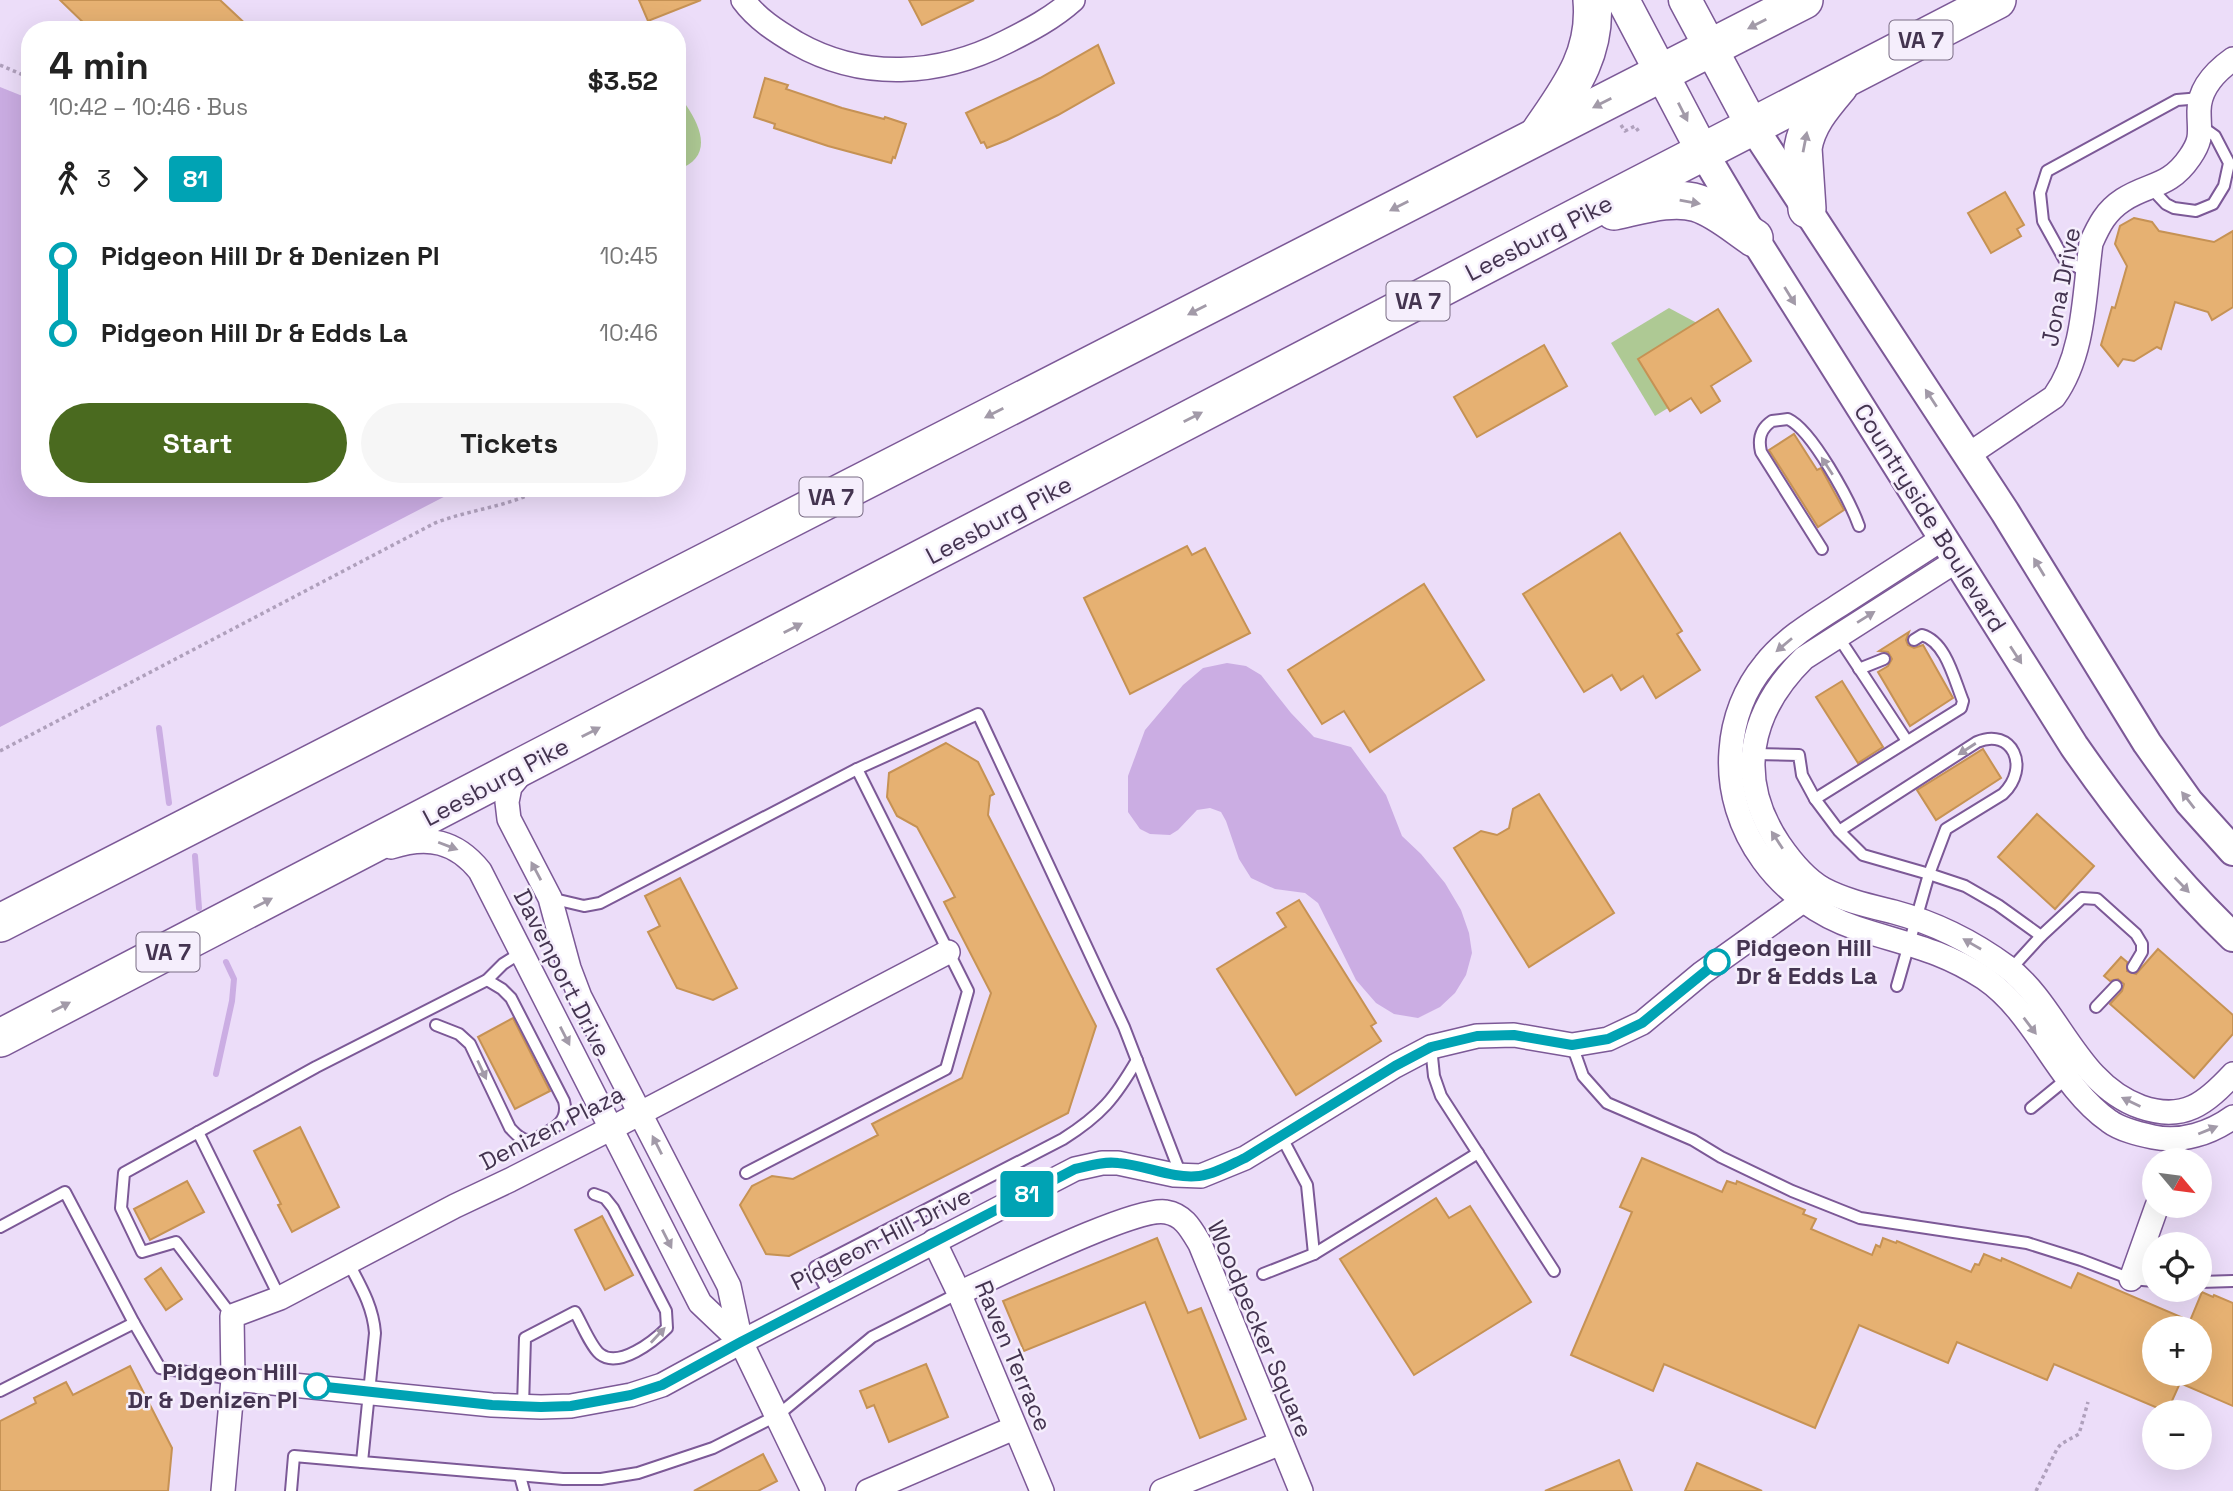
<!DOCTYPE html>
<meta charset="utf-8">
<style>
:root{--surface:#fff;--page:#f6f6f6;--text:#222;--muted:#767676;--accent:#4a6a1f}
body{margin:0;font-family:"Space Grotesk",sans-serif;background:var(--page);color:var(--text);height:100vh;display:flex;flex-direction:column;font-size:26px;white-space:nowrap}
*{box-sizing:border-box;margin:0}
p{font-size:23px;color:var(--muted)}
.icon{flex:none;width:38px;height:38px;fill:none;stroke:currentColor;stroke-width:2;stroke-linecap:round;stroke-linejoin:round}
.map{position:relative;flex:1;overflow:hidden}
.panel{position:absolute;left:21px;top:21px;width:665px;height:476px;display:flex;flex-direction:column;background:var(--surface);border-radius:28px;box-shadow:0 7px 28px #0002}
.panel>*{flex:none}
.badge{padding:0 14px;border-radius:5px;font-size:24px;line-height:46px}
.needle{width:46px;rotate:119deg}
.buttons{position:absolute;left:2142px;top:1148px;display:grid;gap:14px}
.buttons a{display:grid;place-items:center;width:70px;height:70px;border-radius:50%;background:var(--surface);box-shadow:0 7px 28px #0002;font-size:35px}
.map>.badge{position:absolute;translate:-50% -50%;box-shadow:0 0 0 4px #fff}
.legs{display:flex;align-items:center;gap:10px;height:77px;padding:0 28px;font-size:23px}
.legs p{margin-inline-start:auto}
.head{display:flex;align-items:center;justify-content:space-between;height:119px;padding:0 28px}
h1{font-size:38px;font-weight:700;line-height:52px}
.cta{display:flex;gap:14px;margin-top:auto;padding:14px 28px}
.cta a{flex:1;height:80px;border-radius:42px;background:var(--accent);color:#fff;font-size:28px;font-weight:700;line-height:80px;text-align:center}
.cta a+a{background:var(--page);color:var(--text)}
ul{padding:0 28px;list-style:none}
li{display:flex;align-items:center;gap:24px;height:77px;font-size:26px}
li i{display:grid;place-items:center;width:10px;height:100%;margin:0 9px;background:currentColor}
li i::after{content:'';width:18px;height:18px;margin:-9px;border:5px solid;border-radius:50%;background:var(--surface)}
li p{margin-inline-start:auto}
li:first-child i{background:linear-gradient(#0000 50%,currentColor 0)}
li:last-child i{background:linear-gradient(currentColor 50%,#0000 0)}
.map>svg:first-child{display:block}
.green{fill:#aec994}
.water{fill:#cbade3}
.lines{fill:none;stroke-linecap:round;stroke-linejoin:round}
.stream{stroke:#cbade3;stroke-width:6}
.building{fill:#e6b172;stroke:#c69254;stroke-width:2;fill-rule:evenodd}
.service-casing{stroke:#7c5997;stroke-width:14}
.minor-casing{stroke:#7c5997;stroke-width:26}
.tertiary-casing{stroke:#7c5997;stroke-width:32}
.secondary-casing{stroke:#7c5997;stroke-width:35}
.trunk-casing{stroke:#7c5997;stroke-width:40}
.path{stroke:#afa0bc;stroke-width:3.5;stroke-dasharray:3.5 3.5;stroke-linecap:butt}
.service{stroke:#fff;stroke-width:10}
.minor{stroke:#fff;stroke-width:23}
.tertiary{stroke:#fff;stroke-width:28}
.secondary{stroke:#fff;stroke-width:32}
.trunk{stroke:#fff;stroke-width:37}
.oneway{fill:#a29aa8}
.line-1-casing{stroke:#fff;stroke-width:16}
.line-1{stroke:#00a3b4;stroke-width:10}
.stop-1-dot{fill:#fff;stroke:#00a3b4;stroke-width:3.5}
.labels{text-anchor:middle;stroke-width:5;stroke-linejoin:round;paint-order:stroke}
.shield{fill:#f5eefc;stroke:#796c84;stroke-width:2}
.shield-label{font-size:23px;font-weight:bold;fill:#443450}
.street-label{font-size:24px;fill:#443450;stroke:#f5eefc}
.stop-label{font-size:24px;font-weight:bold;fill:#443450;stroke:#f5eefc;text-anchor:start}
</style>
<div class="map">
<svg width="2233" height="1491" viewBox="0 0 2233 1491">
<rect width="100%" height="100%" fill="#ecddf9"/>
<g class="green">
<path d="M686,105C703,130 712,158 677,170V115Z"/>
<polygon points="1669,308 1697,323 1668,408 1655,416 1611,343"/>
</g>
<g class="water">
<polygon points="0,87 30,99 30,488 461,488 0,727"/>
<polygon points="1227,663 1246,666 1261,675 1291,713 1314,737 1351,747 1386,795 1402,836 1421,854 1445,883 1461,910 1469,933 1472,953 1466,975 1455,993 1440,1007 1418,1018 1394,1014 1376,1003 1356,980 1318,903 1305,893 1275,889 1251,878 1239,859 1226,821 1221,812 1210,808 1197,810 1178,830 1170,835 1150,834 1140,829 1128,812 1128,776 1145,730 1183,685 1203,668"/>
</g>
<g class="lines">
<g class="stream">
<polyline points="159,728 169,803"/>
<polyline points="195,856 199,908"/>
<polyline points="216,1074 232,1001 234,979 226,962"/>
</g>
</g>
<g class="building">
<polygon points="60,0 220,0 252,30 91,30"/>
<polygon points="639,0 701,0 648,21"/>
<polygon points="909,0 974,0 922,25"/>
<polygon points="1098,45 1114,83 1058,115 1007,140 987,148 984,142 981,143 966,113 1040,78"/>
<polygon points="765,78 788,85 786,89 842,108 884,119 885,117 906,124 895,158 893,157 891,163 828,146 774,128 775,124 754,117"/>
<polygon points="2005,192 2024,225 2017,229 2021,236 1991,253 1968,213"/>
<polygon points="2134,218 2152,222 2159,231 2214,242 2233,231 2233,307 2212,320 2208,312 2175,302 2161,349 2157,347 2134,361 2123,359 2118,366 2101,345 2112,307 2115,308 2127,266 2115,244 2120,226"/>
<polygon points="1718,309 1751,361 1711,386 1720,401 1701,413 1691,398 1670,411 1638,359"/>
<polygon points="1544,345 1567,386 1477,437 1454,397"/>
<polygon points="1794,434 1817,470 1821,468 1844,510 1818,527 1769,450"/>
<polygon points="1620,533 1682,631 1677,634 1700,670 1656,698 1643,676 1621,690 1612,675 1584,692 1523,594"/>
<polygon points="1187,546 1192,555 1205,548 1250,633 1130,694 1084,598"/>
<polygon points="1424,584 1484,680 1370,752 1344,711 1322,724 1288,670"/>
<polygon points="1909,632 1906,640 1908,645 1914,648 1923,645 1953,698 1910,726 1878,672 1888,666 1892,659 1888,652 1879,651"/>
<polygon points="1842,681 1883,747 1858,763 1816,697"/>
<polygon points="946,743 978,762 994,794 990,796 988,815 1096,1026 1068,1113 789,1256 766,1254 740,1205 752,1186 772,1176 793,1179 878,1135 872,1124 962,1078 991,993 944,902 955,897 917,827 897,816 887,797 889,773"/>
<polygon points="1983,749 2001,778 1936,820 1917,790"/>
<polygon points="1539,794 1614,913 1529,967 1454,848 1481,831 1497,835 1509,828 1513,809"/>
<polygon points="2037,814 2094,866 2055,909 1998,857"/>
<polygon points="680,878 737,988 713,1000 677,988 648,932 660,926 645,896"/>
<polygon points="1299,900 1376,1023 1371,1026 1381,1041 1296,1095 1217,969 1286,927 1277,913"/>
<polygon points="2158,949 2233,1015 2233,1034 2194,1078 2110,1004 2122,991 2124,984 2118,979 2110,981 2104,976 2121,957 2127,962 2127,971 2136,974"/>
<polygon points="513,1018 550,1091 515,1109 478,1037"/>
<polygon points="300,1127 339,1207 292,1232 278,1205 281,1204 254,1151"/>
<path d="M1642,1158L1722,1192L1727,1181L1736,1184L1737,1181L1805,1210L1803,1214L1816,1219L1811,1229L1872,1255L1876,1245L1880,1247L1883,1238L1896,1243L1897,1241L1971,1272L1975,1264L1979,1265L1984,1254L2001,1261L2002,1258L2071,1288L2078,1273L2190,1321L2202,1292L2213,1297L2214,1295L2233,1303V1406L2180,1383L2167,1412L2054,1364L2047,1380L1957,1342L1948,1363L1859,1325L1815,1428L1664,1364L1653,1391L1571,1355L1632,1212L1620,1207ZM2154,1328H2200V1374H2154Z"/>
<polygon points="187,1181 204,1212 150,1240 134,1209"/>
<polygon points="1436,1198 1449,1218 1470,1206 1531,1302 1414,1375 1340,1259"/>
<polygon points="602,1216 633,1275 605,1290 575,1230"/>
<polygon points="1157,1238 1188,1313 1201,1308 1246,1419 1200,1438 1145,1302 1024,1351 1003,1301"/>
<polygon points="161,1268 182,1299 166,1310 145,1279"/>
<polygon points="926,1364 948,1417 889,1442 874,1405 867,1408 860,1391"/>
<polygon points="130,1366 172,1448 168,1491 0,1491 0,1421 36,1403 34,1398 66,1382 73,1395"/>
<polygon points="763,1454 777,1481 758,1491 694,1491"/>
<polygon points="1619,1460 1632,1491 1545,1491"/>
<polygon points="1697,1463 1762,1491 1685,1491"/>
</g>
<g class="lines">
<defs>
<g id="service">
<polyline points="2151,188 2166,204 2174,208 2196,211 2213,204 2224,186 2229,163 2215,136 2208,131 2201,130"/>
<polyline points="2087,273 2064,259 2043,221 2040,193 2047,171 2177,100 2201,98"/>
<path d="M1822,549L1761,452C1758,439 1760,429 1772,421L1788,419C1812,430 1850,501 1859,526"/>
<polyline points="1837,635 1907,741"/>
<polyline points="1859,669 1884,659"/>
<path d="M1754,754L1799,755L1802,775L1815,799L1839,831L1863,855L1929,874L1946,829L2003,794C2031,767 2012,727 1977,742L1839,831"/>
<path d="M1815,799L1961,708L1963,701C1954,679 1946,642 1922,635L1914,640"/>
<polyline points="550,898 584,906 600,903 857,769 978,714 1124,1027 1181,1175"/>
<polyline points="2041,936 2082,898 2097,899 2136,934 2142,944 2142,952 2133,967"/>
<polyline points="1897,986 1929,874 1965,886 1998,905 2041,936 2010,970"/>
<polyline points="2096,1007 2116,986"/>
<path d="M436,1025L459,1034L470,1044L510,1128C515,1133 521,1141 530,1140C532,1140 538,1137 540,1136C556,1128 569,1120 564,1101L511,998L502,989L487,980"/>
<polyline points="1572,1045 1583,1076 1607,1103 1693,1140 1721,1157 1792,1191 1860,1218 2027,1243 2081,1260 2131,1279 2154,1281"/>
<polyline points="1431,1047 1434,1076 1441,1096 1554,1271"/>
<polyline points="2031,1108 2069,1077"/>
<polyline points="198,1132 280,1298"/>
<polyline points="1281,1136 1307,1185 1314,1254"/>
<polyline points="746,1173 946,1069 968,991 857,769"/>
<polyline points="0,1227 65,1192 134,1323"/>
<path d="M348,1262C360,1285 373,1306 375,1333L362,1462L563,1479H601L638,1473L713,1448L778,1415L872,1337L959,1293"/>
<polyline points="1263,1274 1314,1254 1478,1153"/>
<polyline points="2200,1282 2233,1281"/>
<path d="M830,1296L815,1267L1063,1139C1101,1115 1115,1098 1137,1060"/>
<polyline points="232,1316 176,1242 142,1252 121,1208 124,1173 316,1067 487,980 503,964 522,952"/>
<polyline points="0,1391 134,1323 160,1368 233,1379"/>
<path d="M523,1406L525,1338L575,1312C581,1322 591,1347 600,1354C619,1369 654,1341 667,1328L666,1311L613,1208L605,1198L594,1194"/>
<polyline points="520,1476 524,1491"/>
<polyline points="291,1491 294,1456 362,1462"/>
</g>
<g id="minor">
<path d="M743,0C757,19 776,31 796,43C863,81 939,76 1006,42C1030,30 1053,18 1073,0"/>
<path d="M1968,455L2054,397C2085,354 2084,294 2091,243C2099,225 2106,211 2123,200C2149,183 2169,188 2190,157C2203,138 2199,133 2199,111C2199,89 2216,71 2233,59"/>
<path d="M1942,539C1911,559 1880,579 1849,599C1820,618 1786,637 1765,664C1745,688 1733,719 1731,751C1725,831 1781,903 1856,928C1904,944 1940,949 1984,978C2037,1014 2057,1084 2109,1121C2121,1130 2139,1134 2153,1137C2181,1143 2211,1133 2233,1117"/>
<path d="M1956,561L1804,658C1749,712 1735,778 1779,844C1790,860 1807,880 1823,889C1846,901 1870,906 1894,912C1935,923 1973,942 2007,967C2059,1007 2076,1084 2141,1107C2184,1122 2206,1103 2233,1074"/>
<polyline points="524,770 510,787 507,802 509,819 550,898 569,968 580,997 729,1286 741,1342 813,1491"/>
<path d="M391,847C428,835 456,841 480,871L700,1303L741,1342"/>
<polyline points="934,1241 959,1293 1042,1491"/>
<polyline points="2131,1279 2157,1206"/>
<path d="M959,1293C995,1277 1135,1206 1166,1212C1184,1215 1191,1229 1200,1244L1301,1491"/>
<polyline points="233,1379 232,1316 280,1298 455,1206 510,1180 612,1128 948,952"/>
<polyline points="223,1491 233,1379 492,1405 541,1407 571,1406 631,1395 662,1385 741,1342 1075,1169 1102,1163 1118,1163 1174,1175 1201,1176 1245,1158 1395,1066 1431,1047 1477,1036 1514,1035 1572,1045 1608,1039 1642,1023 1702,973 1821,888"/>
<polyline points="868,1491 1014,1428"/>
<polyline points="1162,1491 1281,1443"/>
</g>
<g id="tertiary">
<polyline points="1753,127 2005,512 2147,743 2189,802 2233,851"/>
<path d="M1703,152L1754,238L2074,746C2122,815 2172,879 2233,937"/>
</g>
<g id="secondary">
<polyline points="1623,0 1703,152"/>
<polyline points="1685,0 1753,127"/>
</g>
<g id="trunk">
<path d="M1538,135C1568,91 1597,56 1592,0"/>
<path d="M1807,209L1803,148C1807,123 1823,105 1839,86"/>
<path d="M1614,211C1639,206 1672,195 1697,203C1717,209 1736,226 1754,238"/>
<polyline points="0,923 1804,0"/>
<path d="M0,1038C379,844 756,646 1134,448C1421,297 1709,149 1997,0"/>
</g>
</defs>
<use href="#service" class="service-casing"/>
<use href="#minor" class="minor-casing"/>
<use href="#tertiary" class="tertiary-casing"/>
<use href="#secondary" class="secondary-casing"/>
<use href="#trunk" class="trunk-casing"/>
<g class="path">
<polyline points="0,65 30,78"/>
<polyline points="1621,125 1625,131 1635,126 1639,132"/>
<path d="M0,751L435,523C471,509 509,507 543,488"/>
<polyline points="2036,1491 2057,1449 2061,1444 2079,1434 2088,1402"/>
</g>
<use href="#service" class="service"/>
<use href="#minor" class="minor"/>
<use href="#tertiary" class="tertiary"/>
<use href="#secondary" class="secondary"/>
<use href="#trunk" class="trunk"/>
</g>
<defs><path id="oneway-solid" d="M-6-.8H1V-3.2L6.5 0L1 3.2V.8H-6Z" transform="scale(1.75)"/></defs>
<g class="oneway">
<use href="#oneway-solid" transform="translate(1757 24) rotate(153)"/>
<use href="#oneway-solid" transform="translate(1602 103) rotate(153)"/>
<use href="#oneway-solid" transform="translate(1683 112) rotate(63)"/>
<use href="#oneway-solid" transform="translate(1805 142) rotate(-79)"/>
<use href="#oneway-solid" transform="translate(1690 202) rotate(10)"/>
<use href="#oneway-solid" transform="translate(1399 206) rotate(153)"/>
<use href="#oneway-solid" transform="translate(1790 296) rotate(58)"/>
<use href="#oneway-solid" transform="translate(1197 310) rotate(153)"/>
<use href="#oneway-solid" transform="translate(1931 398) rotate(-123)"/>
<use href="#oneway-solid" transform="translate(994 413) rotate(153)"/>
<use href="#oneway-solid" transform="translate(1193 417) rotate(-27)"/>
<use href="#oneway-solid" transform="translate(1827 466) rotate(-123)"/>
<use href="#oneway-solid" transform="translate(2039 567) rotate(-121)"/>
<use href="#oneway-solid" transform="translate(1866 617) rotate(-32)"/>
<use href="#oneway-solid" transform="translate(793 628) rotate(-27)"/>
<use href="#oneway-solid" transform="translate(1784 645) rotate(140)"/>
<use href="#oneway-solid" transform="translate(2016 655) rotate(57)"/>
<use href="#oneway-solid" transform="translate(591 732) rotate(-27)"/>
<use href="#oneway-solid" transform="translate(1967 749) rotate(147)"/>
<use href="#oneway-solid" transform="translate(2188 800) rotate(-128)"/>
<use href="#oneway-solid" transform="translate(1777 840) rotate(-123)"/>
<use href="#oneway-solid" transform="translate(448 846) rotate(21)"/>
<use href="#oneway-solid" transform="translate(536 871) rotate(-118)"/>
<use href="#oneway-solid" transform="translate(2182 885) rotate(46)"/>
<use href="#oneway-solid" transform="translate(263 903) rotate(-27)"/>
<use href="#oneway-solid" transform="translate(1972 944) rotate(-150)"/>
<use href="#oneway-solid" transform="translate(61 1007) rotate(-27)"/>
<use href="#oneway-solid" transform="translate(2030 1026) rotate(53)"/>
<use href="#oneway-solid" transform="translate(565 1036) rotate(63)"/>
<use href="#oneway-solid" transform="translate(482 1070) rotate(65)"/>
<use href="#oneway-solid" transform="translate(2131 1102) rotate(-154)"/>
<use href="#oneway-solid" transform="translate(2208 1130) rotate(-22)"/>
<use href="#oneway-solid" transform="translate(657 1145) rotate(-117)"/>
<use href="#oneway-solid" transform="translate(667 1239) rotate(63)"/>
<use href="#oneway-solid" transform="translate(658 1335) rotate(-47)"/>
</g>
<g class="lines">
<defs>
<path id="line-1" d="M317,1386L492,1405L541,1407L571,1406L631,1395L662,1385L741,1342L1075,1169C1089,1166 1103,1161 1118,1163C1146,1165 1171,1179 1199,1176C1215,1174 1230,1165 1245,1158L1395,1066L1431,1047L1477,1036L1514,1035L1572,1045L1608,1039L1642,1023L1717,962"/>
</defs>
<use href="#line-1" class="line-1-casing"/>
<use href="#line-1" class="line-1"/>
</g>
<g class="stop-1-dot">
<circle cx="1717" cy="962" r="12"/>
<circle cx="317" cy="1386" r="12"/>
</g>
<g class="labels">
<g class="shield">
<rect x="1889.5" y="20.5" width="63" height="39" rx="5"/>
<rect x="1386.5" y="281.5" width="63" height="39" rx="5"/>
<rect x="799.5" y="477.5" width="63" height="39" rx="5"/>
<rect x="136.5" y="932.5" width="63" height="39" rx="5"/>
</g>
<g class="shield-label">
<text x="1921" y="48">VA 7</text>
<text x="1418" y="309">VA 7</text>
<text x="831" y="505">VA 7</text>
<text x="168" y="960">VA 7</text>
</g>
<g class="street-label">
<text transform="translate(1539 238) rotate(-27)" y="8">Leesburg Pike</text>
<text transform="translate(2061 287) rotate(-79)" y="8">Jona Drive</text>
<text transform="translate(1930 518) rotate(58)" y="8">Countryside Boulevard</text>
<text transform="translate(999 520) rotate(-28)" y="8">Leesburg Pike</text>
<text transform="translate(496 782) rotate(-28)" y="8">Leesburg Pike</text>
<text transform="translate(562 973) rotate(63)" y="8">Davenport Drive</text>
<text transform="translate(552 1128) rotate(-27)" y="8">Denizen Plaza</text>
<text transform="translate(881 1239) rotate(-27)" y="8">Pidgeon Hill Drive</text>
<text transform="translate(1260 1329) rotate(67)" y="8">Woodpecker Square</text>
<text transform="translate(1013 1356) rotate(67)" y="8">Raven Terrace</text>
</g>
<g class="stop-label">
<text x="1736" y="956">Pidgeon Hill<tspan x="1736" dy="28">Dr &amp; Edds La</tspan></text>
<text x="298" y="1380" text-anchor="end">Pidgeon Hill<tspan x="298" dy="28">Dr &amp; Denizen Pl</tspan></text>
</g>
</g>
</svg>
<div class="buttons">
<a><svg class="needle" viewBox="-14 -14 28 28"><path d="M0-13l5 13h-10z" fill="#e53935"/><path d="M0 13l5-13h-10z" fill="#767676"/></svg></a>
<a><svg class="icon" aria-label="locate" viewBox="0 0 24 24"><circle cx="12" cy="12" r="6"/><path d="M12 2v4M12 18v4M2 12h4M18 12h4"/></svg></a>
<a>+</a>
<a>−</a>
</div>
<b class="badge" style="left:1027px;top:1194px;background:#00a3b4;color:#fff">81</b>
<section class="panel">
<div class="head"><div><h1>4 min</h1><p>10:42 – 10:46 · Bus</p></div><b>$3.52</b></div>
<div class="legs"><svg class="icon" aria-label="walk" viewBox="0 0 24 24"><circle cx="13" cy="4" r="2"/><path d="M13 8l-2 6 4 7M11 14l-3 7M7 12l3-4h3l4 4"/></svg>3<svg class="icon" aria-label="forward" viewBox="0 0 24 24"><path d="M9 5l7 7-7 7"/></svg><b class="badge" style="background:#00a3b4;color:#fff">81</b></div>
<ul>
<li><i style="color:#00a3b4"></i><b>Pidgeon Hill Dr &amp; Denizen Pl</b><p>10:45</p></li>
<li><i style="color:#00a3b4"></i><b>Pidgeon Hill Dr &amp; Edds La</b><p>10:46</p></li>
</ul>
<div class="cta"><a>Start</a><a>Tickets</a></div>
</section>
</div>
